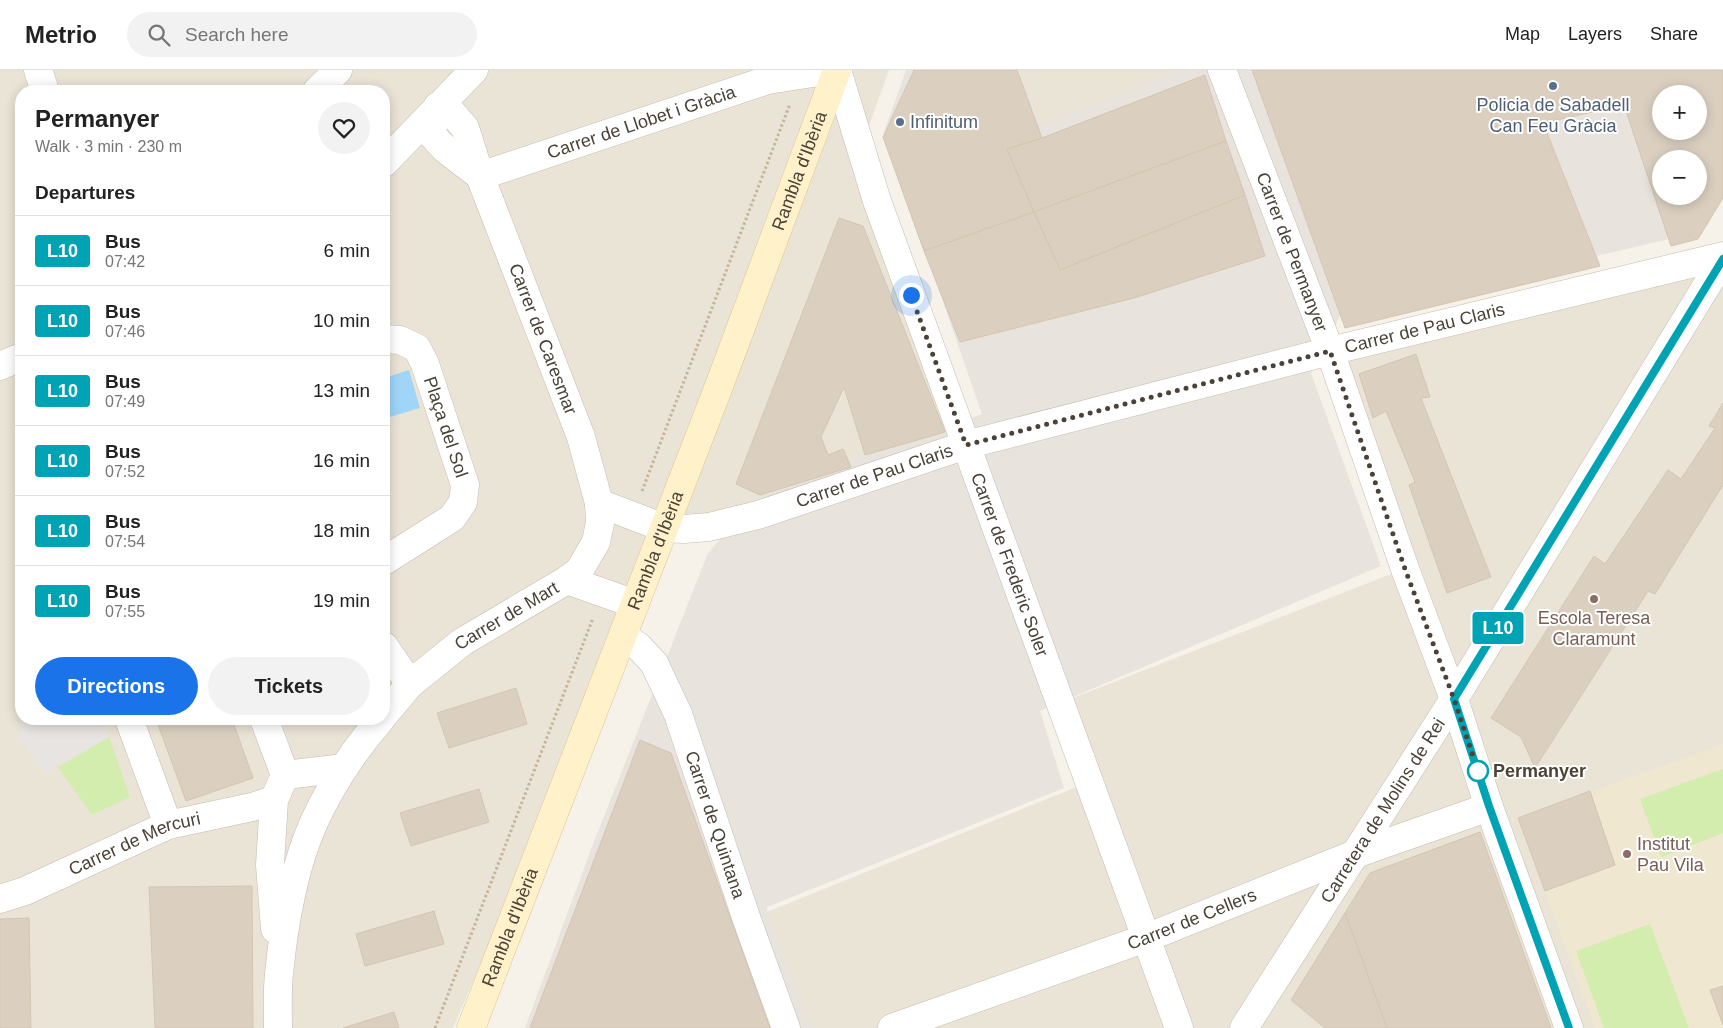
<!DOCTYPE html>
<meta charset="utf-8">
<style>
:root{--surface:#fff;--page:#f2f2f2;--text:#222;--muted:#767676;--line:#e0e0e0;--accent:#1a73e8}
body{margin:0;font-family:Helvetica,sans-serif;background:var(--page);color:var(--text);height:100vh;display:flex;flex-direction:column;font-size:19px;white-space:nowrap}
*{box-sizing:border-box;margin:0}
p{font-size:16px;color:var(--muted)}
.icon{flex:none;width:28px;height:28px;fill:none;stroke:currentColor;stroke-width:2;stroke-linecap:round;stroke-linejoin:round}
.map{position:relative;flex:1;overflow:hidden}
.panel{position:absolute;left:15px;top:15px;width:375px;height:640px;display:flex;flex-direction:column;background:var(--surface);border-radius:20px;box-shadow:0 2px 12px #0003}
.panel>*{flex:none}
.badge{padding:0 10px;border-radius:4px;font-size:18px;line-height:32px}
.controls{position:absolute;left:1652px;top:15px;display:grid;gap:10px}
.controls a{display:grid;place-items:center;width:55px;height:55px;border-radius:50%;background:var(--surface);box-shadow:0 2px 12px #0003;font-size:25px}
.you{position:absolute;width:25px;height:25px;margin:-12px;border:4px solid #fff;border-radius:50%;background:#1a73e8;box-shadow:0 0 0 8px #1a73e833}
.map>.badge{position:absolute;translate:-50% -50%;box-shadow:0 0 0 2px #fff}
h2{padding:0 20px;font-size:19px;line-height:45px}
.round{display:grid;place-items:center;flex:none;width:52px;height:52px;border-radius:26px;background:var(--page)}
.headline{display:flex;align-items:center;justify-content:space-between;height:85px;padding:0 20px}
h1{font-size:24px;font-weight:700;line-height:38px}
.action{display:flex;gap:10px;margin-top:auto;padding:10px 20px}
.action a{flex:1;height:58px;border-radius:30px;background:var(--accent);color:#fff;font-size:20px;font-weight:700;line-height:58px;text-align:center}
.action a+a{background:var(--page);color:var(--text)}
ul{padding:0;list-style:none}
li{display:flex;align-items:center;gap:15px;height:70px;padding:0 20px;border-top:1px solid var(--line)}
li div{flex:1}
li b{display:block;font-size:19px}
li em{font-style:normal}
li .badge{min-width:55px;font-weight:700;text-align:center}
header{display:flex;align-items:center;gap:30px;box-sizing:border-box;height:70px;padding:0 25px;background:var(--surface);border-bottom:1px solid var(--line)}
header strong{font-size:24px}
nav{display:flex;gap:28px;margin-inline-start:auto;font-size:18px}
.search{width:350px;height:45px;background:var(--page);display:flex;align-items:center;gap:12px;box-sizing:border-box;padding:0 18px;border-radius:28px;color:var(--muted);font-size:19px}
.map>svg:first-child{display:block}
.residential{fill:#eae4d6;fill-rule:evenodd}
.industrial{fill:#e8e3dd;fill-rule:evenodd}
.education{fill:#f0e7d1}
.green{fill:#d2edae}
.parking{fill:#e7e4e1}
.water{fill:#a0d5f7}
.building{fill:#dbd0c0;stroke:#d4c5af;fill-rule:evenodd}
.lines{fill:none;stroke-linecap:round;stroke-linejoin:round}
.minor-casing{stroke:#c5bcad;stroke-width:29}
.tertiary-casing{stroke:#c5bcad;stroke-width:29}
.secondary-casing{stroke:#dac695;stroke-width:29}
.path{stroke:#c5b59a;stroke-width:3;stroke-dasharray:2.5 2.5;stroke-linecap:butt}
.minor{stroke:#fff;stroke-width:28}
.tertiary{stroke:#fff;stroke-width:28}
.secondary{stroke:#fff1c9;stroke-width:28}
.line-casing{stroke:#fff;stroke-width:11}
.line{stroke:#00a3b4;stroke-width:8}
.walk{stroke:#4a4236;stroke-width:5;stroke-dasharray:0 9}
.service-dot{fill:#5c6f8a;stroke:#fff;stroke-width:2}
.education-dot{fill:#8d6e63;stroke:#fff;stroke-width:2}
.stop-dot{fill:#fff;stroke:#00a3b4;stroke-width:2.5}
.labels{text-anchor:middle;stroke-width:4;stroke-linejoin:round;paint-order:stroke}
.service-label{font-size:18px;fill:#4e5e75;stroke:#fff}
.street-label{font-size:18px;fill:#4a4236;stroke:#fff}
.education-label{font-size:18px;fill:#785e54;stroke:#fff}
.stop-label{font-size:18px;font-weight:bold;fill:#4a4236;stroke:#fff;text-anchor:start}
</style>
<header>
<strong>Metrio</strong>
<div class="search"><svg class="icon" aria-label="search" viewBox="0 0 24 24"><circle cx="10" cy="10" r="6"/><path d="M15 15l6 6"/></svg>Search here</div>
<nav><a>Map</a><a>Layers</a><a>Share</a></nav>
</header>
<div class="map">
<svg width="1723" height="958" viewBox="0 0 1723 958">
<rect width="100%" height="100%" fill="#f6f2e9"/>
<g class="residential">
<path d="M0,0H889L860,81L966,375L664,458L635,534L453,958H0ZM21,21H384V649H21Z"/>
<polygon points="1018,0 1184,0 1041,57"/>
<polygon points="1723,186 1723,958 786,958 747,850 1089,712 1060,633 1404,499 1330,281"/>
</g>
<path class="industrial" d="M906,0H1019L1041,55L1181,0H1723L1695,163L1340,246L1311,303L1381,496L1040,641L1064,718L767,837V842L812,958H525L593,774L708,483L765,417L982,344L884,62ZM1661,24H1699V61H1661ZM1661,89H1699V126H1661Z"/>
<polygon class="education" points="1723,674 1723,958 1595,958 1518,748"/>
<g class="green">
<polygon points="109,667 130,727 92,745 58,697"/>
<polygon points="1723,699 1723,763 1661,787 1640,729"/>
<polygon points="1650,854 1689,958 1604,958 1576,881"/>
</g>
<polygon class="parking" points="26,649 103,649 109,667 45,704 18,665"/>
<polygon class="water" points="409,300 420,338 390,347 384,328 384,308"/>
<g class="building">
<polygon points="914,0 1017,0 1042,68 1007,79 1034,142 924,181 883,67"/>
<path d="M1252,0H1723V128L1698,169L1671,176L1624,35L1543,53L1600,196L1345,258ZM1661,24H1699V61H1661ZM1661,89H1699V126H1661Z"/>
<polygon points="1205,5 1226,71 1034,142 1007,79 1042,68"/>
<polygon points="1226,71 1245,125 1060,200 1034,142"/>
<polygon points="1245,125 1265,186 1134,228 960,272 924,181 1034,142 1060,200"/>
<polygon points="839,148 863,156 945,362 865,385 844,317 821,367 828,385 843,379 851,397 760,425 736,414"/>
<polygon points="1416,284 1430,327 1421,328 1491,507 1447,523 1409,415 1415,412 1386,341 1373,348 1359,304"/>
<polygon points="1723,333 1723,415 1655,524 1648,521 1535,698 1521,667 1491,648 1594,486 1605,494 1668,400 1681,409 1715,358 1709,356"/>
<polygon points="516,618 527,654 449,678 437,643"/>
<polygon points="156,649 232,649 253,708 186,731"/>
<polygon points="640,670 671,683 770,958 530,958"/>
<polygon points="479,719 489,752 411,776 400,743"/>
<polygon points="1590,721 1615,795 1545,821 1518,748"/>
<polygon points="1480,762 1551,958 1387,958 1345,843 1370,803"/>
<polygon points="252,816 253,958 155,958 149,817"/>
<polygon points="434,841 444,874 365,896 356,864"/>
<polygon points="1345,843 1387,958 1325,958 1291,930"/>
<polygon points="29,848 31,958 0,958 0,849"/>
<polygon points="1723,916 1723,955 1710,920"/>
<polygon points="394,942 399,958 343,958"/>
</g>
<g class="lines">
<defs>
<g id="minor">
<polyline points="38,0 45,21"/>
<path id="s1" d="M837,0L877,131L1179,958"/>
<path id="s2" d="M1222,0L1330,281L1405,499L1454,629L1489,737L1569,958"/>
<polyline points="317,21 338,0"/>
<polyline points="438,36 434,48 432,65 445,79 480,106"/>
<polyline points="384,93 474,0"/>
<path id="s3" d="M480,106L768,10L832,0"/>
<path id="s4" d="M384,269L400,270L417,278L425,294L465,415L463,432L452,448L384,491"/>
<polyline points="0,296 21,287"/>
<path id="s5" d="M599,433L664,458L684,459L709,457L758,445L966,375L1330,281L1723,186"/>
<polyline points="567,510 635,534"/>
<path id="s6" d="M623,565L639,577L654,593L678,644L747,850L786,958"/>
<polyline points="384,576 410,614"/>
<path id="s7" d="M384,645L410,614L462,572L567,510L579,501L596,472L600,453L599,433L581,367L480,106L465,58L452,43L438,36"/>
<polyline points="129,649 168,755"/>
<polyline points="264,649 285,705 274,730 270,795 275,859"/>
<polyline points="285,705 344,698"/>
<path id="s8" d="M0,829L25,821L168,755L252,737L274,730"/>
<path d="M278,958C278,940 277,922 279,904C284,853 293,799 314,752C331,715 355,679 381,649"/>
<path id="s9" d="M892,958L1146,868L1355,784L1489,737"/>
</g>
<g id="tertiary">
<path id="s10" d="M1244,958L1454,629L1723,189"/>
</g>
<g id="secondary">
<path id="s11" d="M471,958L719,316L837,0"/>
</g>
</defs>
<use href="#minor" class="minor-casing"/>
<use href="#tertiary" class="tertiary-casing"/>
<use href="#secondary" class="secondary-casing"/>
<g class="path">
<polyline points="642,421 790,34"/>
<polyline points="435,958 593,548"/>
</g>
<use href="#minor" class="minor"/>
<use href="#tertiary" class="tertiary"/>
<use href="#secondary" class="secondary"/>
</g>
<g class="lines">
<defs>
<polyline id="line" points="1569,958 1489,736 1454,629 1723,189"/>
</defs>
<use href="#line" class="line-casing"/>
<use href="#line" class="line"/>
<polyline class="walk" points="911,225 966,375 1330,281 1405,499 1454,629 1478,701"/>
</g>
<g class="service-dot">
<circle cx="1553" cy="16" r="5"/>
<circle cx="900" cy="52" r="5"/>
</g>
<g class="education-dot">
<circle cx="1594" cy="529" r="5"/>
<circle cx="1627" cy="784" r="5"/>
</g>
<circle class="stop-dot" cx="1478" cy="701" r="10"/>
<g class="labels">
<g class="service-label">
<text x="1553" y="41">Policia de Sabadell<tspan x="1553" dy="21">Can Feu Gràcia</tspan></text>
<text x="910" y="58" text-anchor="start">Infinitum</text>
</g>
<g class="street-label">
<text dy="6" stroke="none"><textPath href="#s3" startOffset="170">Carrer de Llobet i Gràcia</textPath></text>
<text dy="6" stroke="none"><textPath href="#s11" startOffset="918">Rambla d'Ibèria</textPath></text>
<text dy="6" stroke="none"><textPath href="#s2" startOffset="195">Carrer de Permanyer</textPath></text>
<text dy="6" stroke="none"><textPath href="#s5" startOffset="858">Carrer de Pau Claris</textPath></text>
<text transform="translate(543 269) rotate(69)" y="6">Carrer de Caresmar</text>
<text dy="6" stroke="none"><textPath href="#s4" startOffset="119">Plaça del Sol</textPath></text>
<text dy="6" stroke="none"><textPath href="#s5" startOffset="288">Carrer de Pau Claris</textPath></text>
<text dy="6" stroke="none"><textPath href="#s11" startOffset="512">Rambla d'Ibèria</textPath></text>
<text dy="6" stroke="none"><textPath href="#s1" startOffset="524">Carrer de Frederic Soler</textPath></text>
<text dy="6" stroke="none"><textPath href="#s7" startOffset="159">Carrer de Mart</textPath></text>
<text dy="6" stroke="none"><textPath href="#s10" startOffset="258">Carretera de Molins de Rei</textPath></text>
<text dy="6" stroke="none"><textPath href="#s6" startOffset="215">Carrer de Quintana</textPath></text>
<text dy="6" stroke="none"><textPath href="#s8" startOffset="146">Carrer de Mercuri</textPath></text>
<text dy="6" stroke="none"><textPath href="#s9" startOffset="319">Carrer de Cellers</textPath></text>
<text dy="6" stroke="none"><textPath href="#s11" startOffset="108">Rambla d'Ibèria</textPath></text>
</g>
<g class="education-label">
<text x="1594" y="554">Escola Teresa<tspan x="1594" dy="21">Claramunt</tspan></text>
<text x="1637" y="780" text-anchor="start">Institut<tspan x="1637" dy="21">Pau Vila</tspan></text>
</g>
<g class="stop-label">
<text x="1493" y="707">Permanyer</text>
</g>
</g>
</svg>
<div class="controls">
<a>+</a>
<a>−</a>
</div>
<div class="you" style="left:911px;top:225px"></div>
<b class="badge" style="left:1498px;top:558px;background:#00a3b4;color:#fff">L10</b>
<section class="panel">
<div class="headline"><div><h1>Permanyer</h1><p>Walk · 3 min · 230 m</p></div><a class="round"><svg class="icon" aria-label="heart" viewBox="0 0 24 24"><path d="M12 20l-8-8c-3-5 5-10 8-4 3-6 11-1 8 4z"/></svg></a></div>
<h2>Departures</h2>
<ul>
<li><span class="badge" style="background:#00a3b4;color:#fff">L10</span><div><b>Bus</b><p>07:42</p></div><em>6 min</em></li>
<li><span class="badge" style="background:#00a3b4;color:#fff">L10</span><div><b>Bus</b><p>07:46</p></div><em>10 min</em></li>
<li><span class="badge" style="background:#00a3b4;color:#fff">L10</span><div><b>Bus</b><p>07:49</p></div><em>13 min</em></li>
<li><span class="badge" style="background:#00a3b4;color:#fff">L10</span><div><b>Bus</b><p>07:52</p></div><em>16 min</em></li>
<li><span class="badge" style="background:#00a3b4;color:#fff">L10</span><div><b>Bus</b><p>07:54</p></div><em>18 min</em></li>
<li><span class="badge" style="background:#00a3b4;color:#fff">L10</span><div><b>Bus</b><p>07:55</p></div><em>19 min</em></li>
</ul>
<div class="action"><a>Directions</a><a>Tickets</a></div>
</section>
</div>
